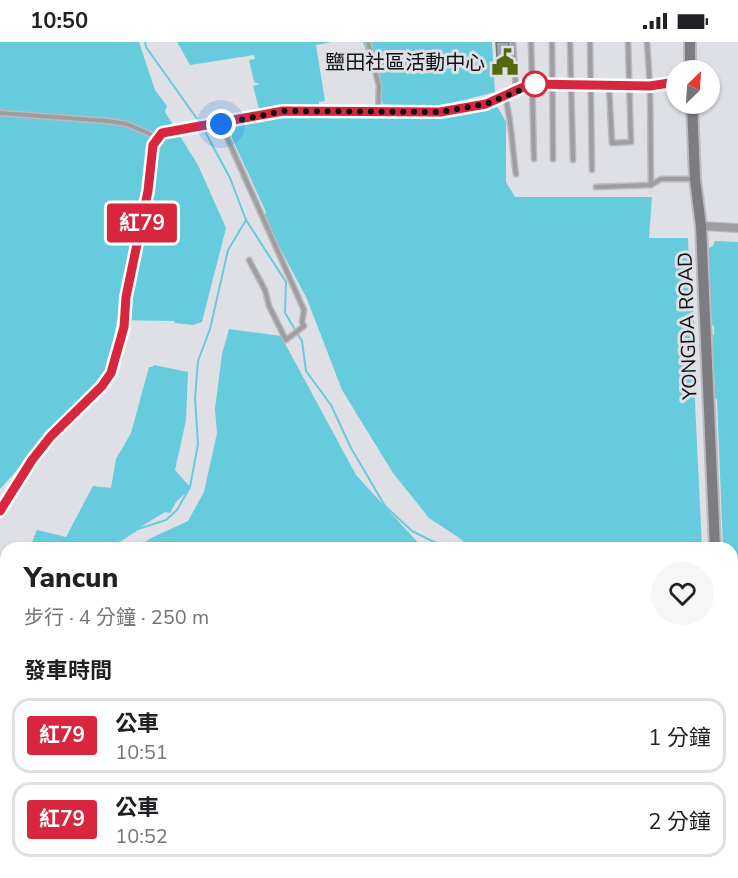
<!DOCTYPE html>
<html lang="zh-TW">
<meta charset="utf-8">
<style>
:root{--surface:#fff;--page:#f6f6f6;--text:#202124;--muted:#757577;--line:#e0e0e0}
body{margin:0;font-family:"Nunito Sans","Noto Sans TC",sans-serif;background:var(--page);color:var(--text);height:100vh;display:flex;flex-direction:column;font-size:22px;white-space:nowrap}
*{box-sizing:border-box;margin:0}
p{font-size:20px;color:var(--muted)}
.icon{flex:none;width:33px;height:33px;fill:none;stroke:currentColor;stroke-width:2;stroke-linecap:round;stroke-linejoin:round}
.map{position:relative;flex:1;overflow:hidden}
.panel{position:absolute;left:0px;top:500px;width:738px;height:338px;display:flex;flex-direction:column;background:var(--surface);border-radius:18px 18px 0 0;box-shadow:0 2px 4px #0004}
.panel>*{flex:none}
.badge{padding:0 12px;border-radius:4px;font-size:21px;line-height:39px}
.needle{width:39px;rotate:25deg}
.fabs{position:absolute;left:666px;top:18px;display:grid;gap:12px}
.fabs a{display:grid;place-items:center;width:54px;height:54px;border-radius:50%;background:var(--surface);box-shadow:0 2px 4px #0004;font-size:30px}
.you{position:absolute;width:30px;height:30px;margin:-15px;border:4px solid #fff;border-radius:50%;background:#1a73e8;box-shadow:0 0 0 9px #1a73e833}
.map>.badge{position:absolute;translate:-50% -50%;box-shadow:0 0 0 3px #fff}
h2{padding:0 24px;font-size:22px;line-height:54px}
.round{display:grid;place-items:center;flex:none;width:63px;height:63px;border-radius:32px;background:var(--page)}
.headline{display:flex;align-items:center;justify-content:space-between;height:102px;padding:0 24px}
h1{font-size:28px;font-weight:800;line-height:45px}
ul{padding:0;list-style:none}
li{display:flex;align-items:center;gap:18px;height:75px;margin:0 12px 9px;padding:0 12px;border:3px solid var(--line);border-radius:18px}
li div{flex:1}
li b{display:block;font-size:22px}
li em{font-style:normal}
li .badge{min-width:66px;font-weight:700;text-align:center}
.status{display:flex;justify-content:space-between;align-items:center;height:42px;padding:0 30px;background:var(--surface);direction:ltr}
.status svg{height:16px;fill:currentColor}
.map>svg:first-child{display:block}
.water{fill:#66cbdc}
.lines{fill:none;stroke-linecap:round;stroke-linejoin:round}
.stream{stroke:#66cbdc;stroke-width:2}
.building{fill:#9fa4a8;stroke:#6f7578;stroke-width:1.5}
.lane-casing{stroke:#b9bbc0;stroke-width:7}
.street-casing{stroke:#b9bbc0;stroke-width:10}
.secondary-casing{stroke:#b9bbc0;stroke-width:14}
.lane{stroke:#9e9d9f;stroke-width:4}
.street{stroke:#9e9d9f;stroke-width:8}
.secondary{stroke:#7d7c80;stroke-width:10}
.line-casing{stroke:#fff;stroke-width:14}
.line{stroke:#d7263d;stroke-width:9}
.walk{stroke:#101012;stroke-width:6;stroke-dasharray:0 10.8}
.stop-dot{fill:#fff;stroke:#d7263d;stroke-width:3}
.labels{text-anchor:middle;stroke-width:6;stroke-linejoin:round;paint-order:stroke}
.poi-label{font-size:20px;fill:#101012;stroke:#dee0e6;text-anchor:end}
.street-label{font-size:20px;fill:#101012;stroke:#dee0e6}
</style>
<div class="status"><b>10:50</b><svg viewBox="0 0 49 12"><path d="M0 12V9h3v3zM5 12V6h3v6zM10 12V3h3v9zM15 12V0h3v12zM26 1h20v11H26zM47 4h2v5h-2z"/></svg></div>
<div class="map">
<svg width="738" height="836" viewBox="0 0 738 836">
<rect width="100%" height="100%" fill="#dee0e6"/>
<g class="water">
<polygon points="0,0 139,0 155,48 167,64 165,70 198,123 226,186 202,280 193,283 175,281 174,279 117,278 114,296 116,297 107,327 0,447"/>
<polygon points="177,0 332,0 316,3 325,59 319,60 319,63 290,62 259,67 253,44 260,42 254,40 249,18 255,17 254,13 190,23"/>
<polygon points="363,0 492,0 495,50 440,64 411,65 383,62 368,15 374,14 373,9 366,9"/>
<polygon points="497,64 506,80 506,140 515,155 652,155 649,196 688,196 690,243 696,297 692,298 702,505 470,505 458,495 429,476 393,431 342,348 307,257 264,176 266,170 232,96 232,84 271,77 341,72 426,77 460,74"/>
<polygon points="715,199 738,200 738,562 732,549 732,506 723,505 717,357 711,356 708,293 714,293 714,284 708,281 705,208 713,204"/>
<polygon points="229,287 281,294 356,433 422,505 140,505 149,497 188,479 204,450 217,391 215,367 222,312"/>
<polygon points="154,323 188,330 186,378 175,428 191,446 176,460 170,471 165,470 108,505 30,505 37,488 66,495 93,444 111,446 116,417 131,391 149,325 152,325"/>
<polygon points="732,609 738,622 738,836 694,836 689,831 732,831"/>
<polygon points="0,787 6,788 6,831 77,831 76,836 0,836"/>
<polygon points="89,831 618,831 629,836 88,836"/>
</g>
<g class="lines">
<g class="stream">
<polyline points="145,0 146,5 200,81"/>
<polyline points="203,86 230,136 246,178 286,240 285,271 302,299 306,329 331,363 351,406 385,464 412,489 434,500 453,506"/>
<polyline points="109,506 138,487 166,478 177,468 190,445 198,402 195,356 198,319 210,287 228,208 246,178"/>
<polyline points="639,831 652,836"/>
<polyline points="85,836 86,831"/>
</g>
</g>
<polygon class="building" points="496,0 509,0 511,29 498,30"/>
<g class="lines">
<defs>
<g id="lane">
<polyline points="368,0 379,44 378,69"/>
<polyline points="513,0 516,47"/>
<polyline points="531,0 534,117"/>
<polyline points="552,0 553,117"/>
<polyline points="570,0 573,118"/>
<polyline points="590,0 592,128"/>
<polyline points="647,0 650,44 651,143"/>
<polyline points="609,44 612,101 631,100 628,0"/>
<path d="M505,54C512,80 512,106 516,132"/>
<polyline points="0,71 108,79 127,82 157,95"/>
<polyline points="221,82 304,268 302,280 304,284 286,298 269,264 265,248 249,218"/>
<polyline points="596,145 651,143 661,137 693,137"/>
<polyline points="0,591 3,591"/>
<polyline points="0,707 6,691"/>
<polyline points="382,831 383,836"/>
<polyline points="700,831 713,836"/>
</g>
<g id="street">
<polyline points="701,184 738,186"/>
<polyline points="0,469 32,418 51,394 102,343 111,331 124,285 126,255 148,149 153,103 162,91 283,69 440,70 486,61 530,42 650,44 676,40"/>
</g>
<g id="secondary">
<polyline points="690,0 690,28"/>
<polyline points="692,62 695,137 701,184 715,506"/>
<polyline points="732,576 738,589"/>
</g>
</defs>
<use href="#lane" class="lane-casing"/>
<use href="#street" class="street-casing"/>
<use href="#secondary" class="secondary-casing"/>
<use href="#lane" class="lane"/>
<use href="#street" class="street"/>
<use href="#secondary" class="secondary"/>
</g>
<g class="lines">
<defs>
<polyline id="line" points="0,469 32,418 51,394 102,344 111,331 124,285 126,255 148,149 153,103 162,91 283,69 440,70 486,62 530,42 650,44 676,40"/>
</defs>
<use href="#line" class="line-casing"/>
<use href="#line" class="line"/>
<polyline class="walk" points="221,82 283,69 440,70 486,62 535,42"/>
</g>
<defs>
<symbol id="civic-bare" viewBox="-9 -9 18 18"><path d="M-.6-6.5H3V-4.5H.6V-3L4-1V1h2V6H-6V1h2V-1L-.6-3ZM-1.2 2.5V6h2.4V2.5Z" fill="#57670f" stroke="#dee0e6" stroke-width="2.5" paint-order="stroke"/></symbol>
</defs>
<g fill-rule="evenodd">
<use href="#civic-bare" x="486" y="1" width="38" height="38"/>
</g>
<circle class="stop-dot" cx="535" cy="42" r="12"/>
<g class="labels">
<g class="poi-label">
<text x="485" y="27">鹽田社區活動中心</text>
</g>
<g class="street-label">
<text transform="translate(687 284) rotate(-92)" y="7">YONGDA ROAD</text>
</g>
</g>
</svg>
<div class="fabs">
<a><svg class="needle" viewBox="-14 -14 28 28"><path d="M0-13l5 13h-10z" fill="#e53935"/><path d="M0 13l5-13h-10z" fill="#757577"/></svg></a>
</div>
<div class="you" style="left:221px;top:82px"></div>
<b class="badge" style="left:142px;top:181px;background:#d7263d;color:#fff">紅79</b>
<section class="panel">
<div class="headline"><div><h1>Yancun</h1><p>步行 · 4 分鐘 · 250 m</p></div><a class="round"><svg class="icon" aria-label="heart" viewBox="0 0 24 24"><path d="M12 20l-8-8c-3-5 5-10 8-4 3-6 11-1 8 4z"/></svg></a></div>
<h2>發車時間</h2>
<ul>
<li><span class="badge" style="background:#d7263d;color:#fff">紅79</span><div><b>公車</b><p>10:51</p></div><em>1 分鐘</em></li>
<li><span class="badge" style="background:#d7263d;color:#fff">紅79</span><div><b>公車</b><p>10:52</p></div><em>2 分鐘</em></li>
</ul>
</section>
</div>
